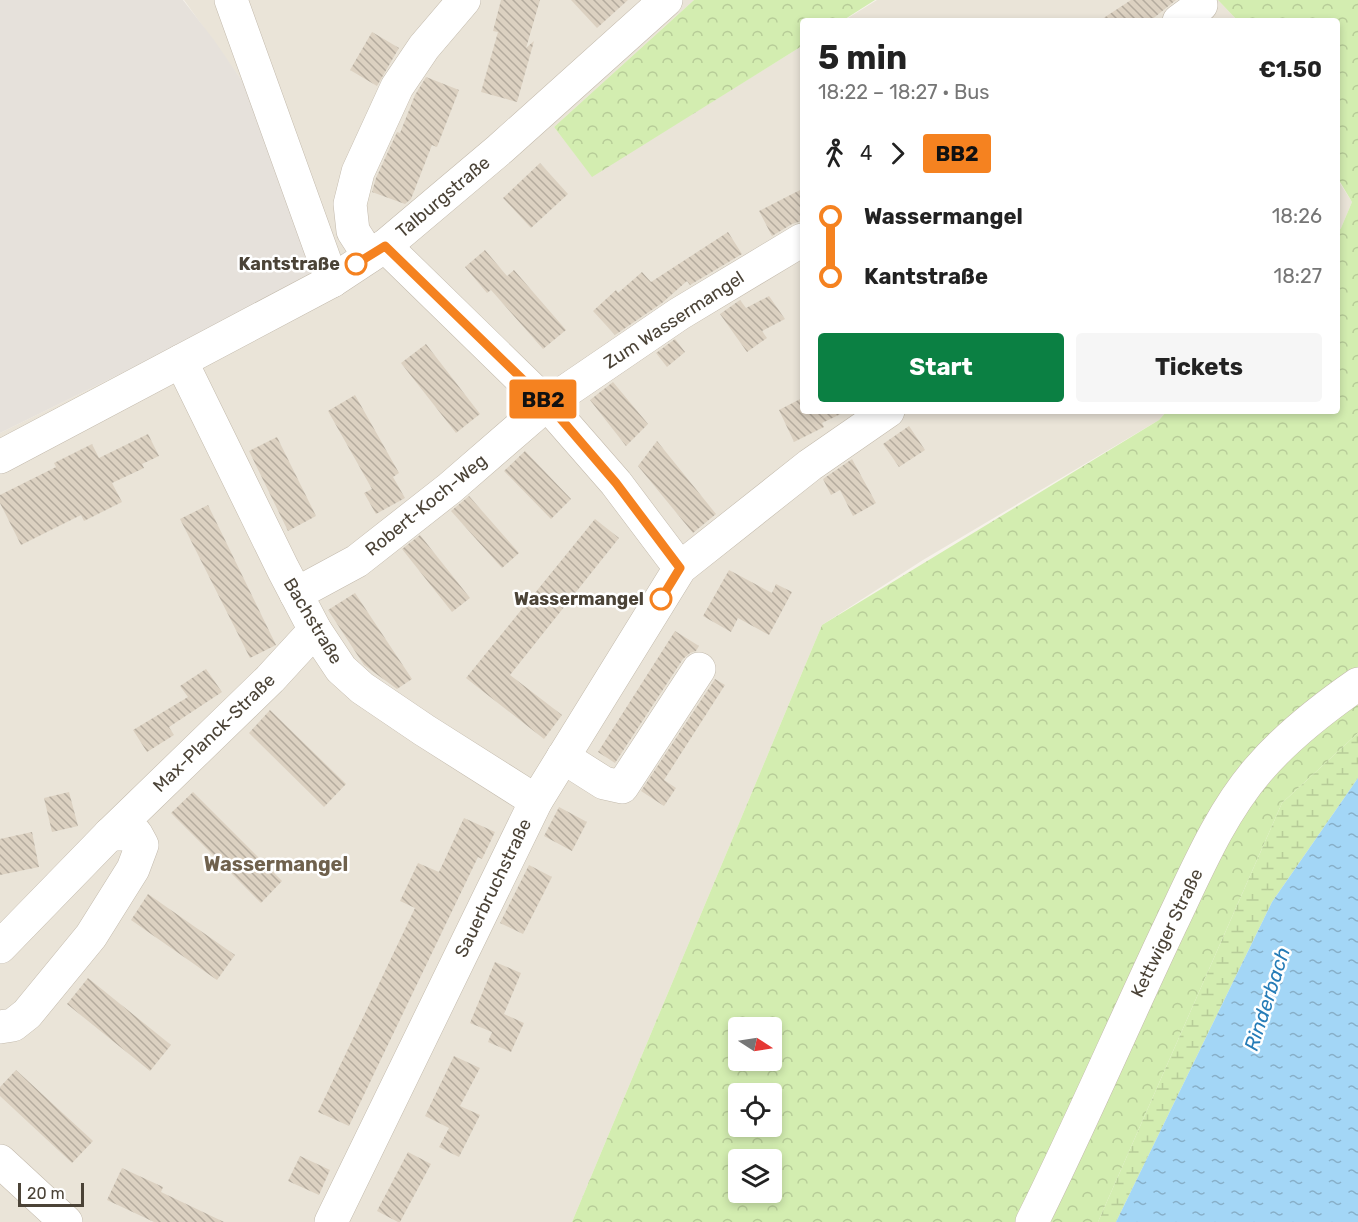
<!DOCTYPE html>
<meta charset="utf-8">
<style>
:root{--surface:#fff;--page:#f6f6f6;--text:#222;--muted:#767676;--accent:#0b8043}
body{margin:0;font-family:Rubik,sans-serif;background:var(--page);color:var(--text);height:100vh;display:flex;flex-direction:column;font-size:22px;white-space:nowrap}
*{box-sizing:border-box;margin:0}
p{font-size:20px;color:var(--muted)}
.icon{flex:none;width:33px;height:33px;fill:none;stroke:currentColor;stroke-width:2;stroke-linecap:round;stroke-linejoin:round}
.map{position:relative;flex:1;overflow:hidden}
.drawer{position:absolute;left:800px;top:18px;width:540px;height:396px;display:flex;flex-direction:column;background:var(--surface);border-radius:6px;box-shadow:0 3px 9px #0003}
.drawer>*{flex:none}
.badge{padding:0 12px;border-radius:4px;font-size:21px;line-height:39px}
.needle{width:39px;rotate:102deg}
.fabs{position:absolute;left:728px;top:1017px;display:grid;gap:12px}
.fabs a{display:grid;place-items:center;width:54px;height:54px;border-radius:6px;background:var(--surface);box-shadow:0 3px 9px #0003;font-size:30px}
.scale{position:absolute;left:18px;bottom:15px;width:66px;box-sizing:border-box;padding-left:6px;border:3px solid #4b4337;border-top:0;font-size:16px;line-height:21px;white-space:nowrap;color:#4b4337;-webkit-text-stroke:4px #fff;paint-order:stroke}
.map>.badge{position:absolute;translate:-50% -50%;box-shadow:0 0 0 3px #fff}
.legs{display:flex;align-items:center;gap:9px;height:66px;padding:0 18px;font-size:20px}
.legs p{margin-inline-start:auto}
.head{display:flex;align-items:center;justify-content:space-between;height:102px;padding:0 18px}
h1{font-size:33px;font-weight:700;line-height:45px}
.cta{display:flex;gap:12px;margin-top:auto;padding:12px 18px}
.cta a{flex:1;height:69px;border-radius:6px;background:var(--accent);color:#fff;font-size:24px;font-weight:700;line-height:69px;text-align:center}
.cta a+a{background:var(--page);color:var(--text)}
ul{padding:0 18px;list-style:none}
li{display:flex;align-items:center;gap:21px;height:60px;font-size:22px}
li i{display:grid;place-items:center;width:9px;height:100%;margin:0 8px;background:currentColor}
li i::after{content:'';width:15px;height:15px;margin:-8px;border:4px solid;border-radius:50%;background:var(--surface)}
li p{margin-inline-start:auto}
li:first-child i{background:linear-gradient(#0000 50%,currentColor 0)}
li:last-child i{background:linear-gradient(currentColor 50%,#0000 0)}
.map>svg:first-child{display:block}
.residential{fill:#eae4d8}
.industrial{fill:#e6e1db}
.forest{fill:url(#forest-crowns);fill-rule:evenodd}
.wetland{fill:url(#wetland-marsh)}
.water{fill:url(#water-ripples)}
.building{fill:url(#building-back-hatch)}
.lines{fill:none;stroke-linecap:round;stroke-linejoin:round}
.minor-casing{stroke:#c3baac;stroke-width:34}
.minor{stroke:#fff;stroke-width:33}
.line-1-casing{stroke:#fff;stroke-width:14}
.line-1{stroke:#f58220;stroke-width:9}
.stop-1-dot{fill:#fff;stroke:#f58220;stroke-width:3}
.labels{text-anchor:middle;stroke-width:5;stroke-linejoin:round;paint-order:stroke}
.street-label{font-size:18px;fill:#4b4337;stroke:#fff}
.stop-label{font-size:18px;font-weight:bold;fill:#4b4337;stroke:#fff;text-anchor:end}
.neighbourhood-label{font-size:20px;font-weight:bold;fill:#6f614d;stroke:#fff}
.water-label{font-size:20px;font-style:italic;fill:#267cb7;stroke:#fff}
</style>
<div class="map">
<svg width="1358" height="1222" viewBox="0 0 1358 1222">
<defs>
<pattern id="forest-crowns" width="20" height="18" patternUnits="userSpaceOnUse" patternTransform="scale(1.5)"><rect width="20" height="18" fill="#d3edb0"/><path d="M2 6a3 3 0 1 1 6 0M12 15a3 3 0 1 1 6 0" fill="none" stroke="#b7cc98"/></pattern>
<pattern id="wetland-marsh" width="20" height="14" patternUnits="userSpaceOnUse" patternTransform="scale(1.5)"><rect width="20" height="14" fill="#d3edb0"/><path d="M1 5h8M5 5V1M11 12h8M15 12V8" fill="none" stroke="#b7cc98"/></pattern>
<pattern id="water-ripples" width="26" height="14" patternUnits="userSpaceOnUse" patternTransform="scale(1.5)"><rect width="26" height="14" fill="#a3d6f6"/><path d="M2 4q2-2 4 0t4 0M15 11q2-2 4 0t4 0" fill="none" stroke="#87afc8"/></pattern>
<pattern id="building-back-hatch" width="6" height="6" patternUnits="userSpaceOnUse" patternTransform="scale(1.5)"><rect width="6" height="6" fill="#dcd1c1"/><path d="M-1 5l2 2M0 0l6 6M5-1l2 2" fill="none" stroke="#b4ab9e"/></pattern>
</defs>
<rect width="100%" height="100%" fill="#f6f2ea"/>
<g class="residential">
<polygon points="184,0 694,0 554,127 592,176 802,46 802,411 1167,411 1159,420 923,560 822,625 572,1222 0,1222 0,433 169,350 270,120"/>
<polygon points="877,0 1218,0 1238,21 843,21"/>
<polygon points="1336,177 1352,202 1341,228 1337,233"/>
</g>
<polygon class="industrial" points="0,0 183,0 214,40 271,123 318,269 169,350 0,433"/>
<g class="forest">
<polygon points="694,0 875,0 842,21 802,21 802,46 592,177 554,127"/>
<path d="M1218,0H1358V733L1282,803L1098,1222H572L822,625L1159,420L1167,411H1336L1337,233L1341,228L1352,202L1337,177L1336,21H1238ZM738,1028H771V1060H738ZM738,1094H771V1126H738ZM738,1160H771V1192H738Z"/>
</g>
<polygon class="wetland" points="1358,733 1358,778 1272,902 1116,1222 1098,1222 1282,803"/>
<polygon class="water" points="1358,778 1358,1222 1116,1222 1272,902"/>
<g class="building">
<polygon points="501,0 540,0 526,48 534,41 517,102 481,92 498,32 493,31"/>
<polygon points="571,0 628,0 597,28"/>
<polygon points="1131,0 1176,0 1150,21 1099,21"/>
<polygon points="372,32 399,48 377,86 350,70"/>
<polygon points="426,77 459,90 437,147 432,145 411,199 405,204 372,192 376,178 397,132 400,133 415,95"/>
<polygon points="540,163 568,194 531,228 503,198"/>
<polygon points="802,189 802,221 792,224 772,236 759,211"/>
<polygon points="728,232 742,254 690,285 687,281 662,303 615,335 593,311 616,290 618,293 642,272 651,282"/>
<polygon points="485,250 507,276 514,270 566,330 543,349 491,290 487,293 465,267"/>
<polygon points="769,296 785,319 762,331 767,338 747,352 720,314 740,300 746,308"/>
<polygon points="675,339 685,352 667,367 656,353"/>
<polygon points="426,344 480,414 456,433 401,363"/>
<polygon points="613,382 648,424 626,446 590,400"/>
<polygon points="355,395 399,473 393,477 405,498 376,514 364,493 372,489 328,411"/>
<polygon points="802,398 802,411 847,411 822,423 824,427 794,442 779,410"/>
<polygon points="909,426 925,450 899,467 883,444"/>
<polygon points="148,434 159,456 142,464 144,468 112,483 122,502 84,521 81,515 21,545 0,503 0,495 56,467 54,463 92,444 99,458"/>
<polygon points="277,437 316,516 288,531 249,451"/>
<polygon points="657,441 716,514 693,533 638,466"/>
<polygon points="525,451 571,499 551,519 504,471"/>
<polygon points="852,459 876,503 853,516 840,490 831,495 823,479"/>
<polygon points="469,496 519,553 502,568 451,511"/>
<polygon points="208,505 276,645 250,658 180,519"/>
<polygon points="595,519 619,538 510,675 562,715 544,739 466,678"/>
<polygon points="420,535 470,598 452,612 402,549"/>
<polygon points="729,570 772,593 776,584 792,592 769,635 738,618 731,632 703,616"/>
<polygon points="355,593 412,679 397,689 364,665 328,610"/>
<polygon points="675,631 699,646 696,651 690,653 683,659 615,763 598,752"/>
<polygon points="206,669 222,692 169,727 174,735 147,752 133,730 188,697 180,686"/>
<polygon points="715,679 725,685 664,780 676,788 664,806 641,791"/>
<polygon points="270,710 346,784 324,807 249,733"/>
<polygon points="69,792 78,826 52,832 44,798"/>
<polygon points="193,792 282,881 261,903 171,813"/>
<polygon points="559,807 587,822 572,851 544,836"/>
<polygon points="464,818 495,832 482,859 478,857 349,1126 318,1112 415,908 400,901 418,863 439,872"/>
<polygon points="32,832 39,867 0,875 0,839"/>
<polygon points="529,865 552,877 523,934 500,923"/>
<polygon points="148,894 235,955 217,980 131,920"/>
<polygon points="495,962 521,973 504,1014 524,1023 511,1052 488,1042 492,1032 470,1023"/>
<polygon points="88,978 171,1045 150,1071 67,1004"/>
<polygon points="454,1056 480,1068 460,1106 480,1115 459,1157 439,1147 449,1128 425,1116"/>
<polygon points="16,1070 93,1141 72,1163 0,1096 0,1087"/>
<polygon points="408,1152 431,1164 400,1222 398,1222 377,1211"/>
<polygon points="300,1156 330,1170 319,1195 288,1181"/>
<polygon points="122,1168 163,1187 161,1192 224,1222 154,1222 107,1200"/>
</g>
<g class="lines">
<defs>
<g id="minor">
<polyline points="231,0 332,281"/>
<polyline points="1179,21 1201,5 1197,0"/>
<polyline points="385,246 547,404 616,483 680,568"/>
<polyline points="369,256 353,231 350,204 358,172 397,87 424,47 464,0"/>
<polyline points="181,361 283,569 315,630 341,669 362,688 424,730 536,801"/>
<polyline points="0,457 332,281 385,246 500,149 666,0"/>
<polyline points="296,594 357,561 450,488 547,404 679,314 802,240"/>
<polyline points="563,757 604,783 622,787 699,669"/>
<polyline points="0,947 110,834 270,679 315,630"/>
<polyline points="0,1027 13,1025 27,1014 91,936 133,869 142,845 136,834 110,834"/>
<polyline points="0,1161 66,1222"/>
<polyline points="331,1222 536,801 680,568 810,465 888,411"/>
<path d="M1032,1222C1081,1124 1124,1023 1171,924C1196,872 1220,814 1258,770C1287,736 1322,709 1358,684"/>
</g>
</defs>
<use href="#minor" class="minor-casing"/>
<use href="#minor" class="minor"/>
</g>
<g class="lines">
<defs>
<polyline id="line-1" points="356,264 385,246 548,404 616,483 680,568 661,599"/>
</defs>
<use href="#line-1" class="line-1-casing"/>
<use href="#line-1" class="line-1"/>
</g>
<g class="stop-1-dot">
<circle cx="356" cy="264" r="10"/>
<circle cx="661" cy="599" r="10"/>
</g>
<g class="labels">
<g class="street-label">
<text transform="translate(443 197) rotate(-40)" y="6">Talburgstraße</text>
<text transform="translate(674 320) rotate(-33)" y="6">Zum Wassermangel</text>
<text transform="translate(426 505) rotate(-39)" y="6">Robert-Koch-Weg</text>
<text transform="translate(313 621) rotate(59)" y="6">Bachstraße</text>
<text transform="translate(214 733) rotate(-44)" y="6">Max-Planck-Straße</text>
<text transform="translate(493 888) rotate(-64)" y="6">Sauerbruchstraße</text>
<text transform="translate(1167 933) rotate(-64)" y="6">Kettwiger Straße</text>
</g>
<g class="stop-label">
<text x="340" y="270">Kantstraße</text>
<text x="644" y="605">Wassermangel</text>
</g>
<g class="neighbourhood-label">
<text x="276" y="871">Wassermangel</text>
</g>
<g class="water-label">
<text transform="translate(1267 999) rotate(-72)" y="7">Rinderbach</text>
</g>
</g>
</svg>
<div class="fabs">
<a><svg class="needle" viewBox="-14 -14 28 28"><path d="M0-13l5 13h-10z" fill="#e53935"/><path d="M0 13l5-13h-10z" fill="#767676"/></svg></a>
<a><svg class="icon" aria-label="locate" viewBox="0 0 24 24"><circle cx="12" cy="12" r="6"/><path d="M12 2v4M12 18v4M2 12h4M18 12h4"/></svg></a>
<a><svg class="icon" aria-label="layers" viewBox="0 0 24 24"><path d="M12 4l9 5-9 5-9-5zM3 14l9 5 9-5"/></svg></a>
</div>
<div class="scale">20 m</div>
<b class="badge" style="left:543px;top:399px;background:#f58220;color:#111">BB2</b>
<section class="drawer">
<div class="head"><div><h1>5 min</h1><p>18:22 – 18:27 · Bus</p></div><b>€1.50</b></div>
<div class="legs"><svg class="icon" aria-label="walk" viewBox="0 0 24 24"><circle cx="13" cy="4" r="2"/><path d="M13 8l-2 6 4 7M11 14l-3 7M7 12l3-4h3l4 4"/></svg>4<svg class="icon" aria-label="forward" viewBox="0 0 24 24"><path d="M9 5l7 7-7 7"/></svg><b class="badge" style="background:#f58220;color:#111">BB2</b></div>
<ul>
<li><i style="color:#f58220"></i><b>Wassermangel</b><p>18:26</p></li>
<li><i style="color:#f58220"></i><b>Kantstraße</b><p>18:27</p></li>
</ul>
<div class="cta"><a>Start</a><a>Tickets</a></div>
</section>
</div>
